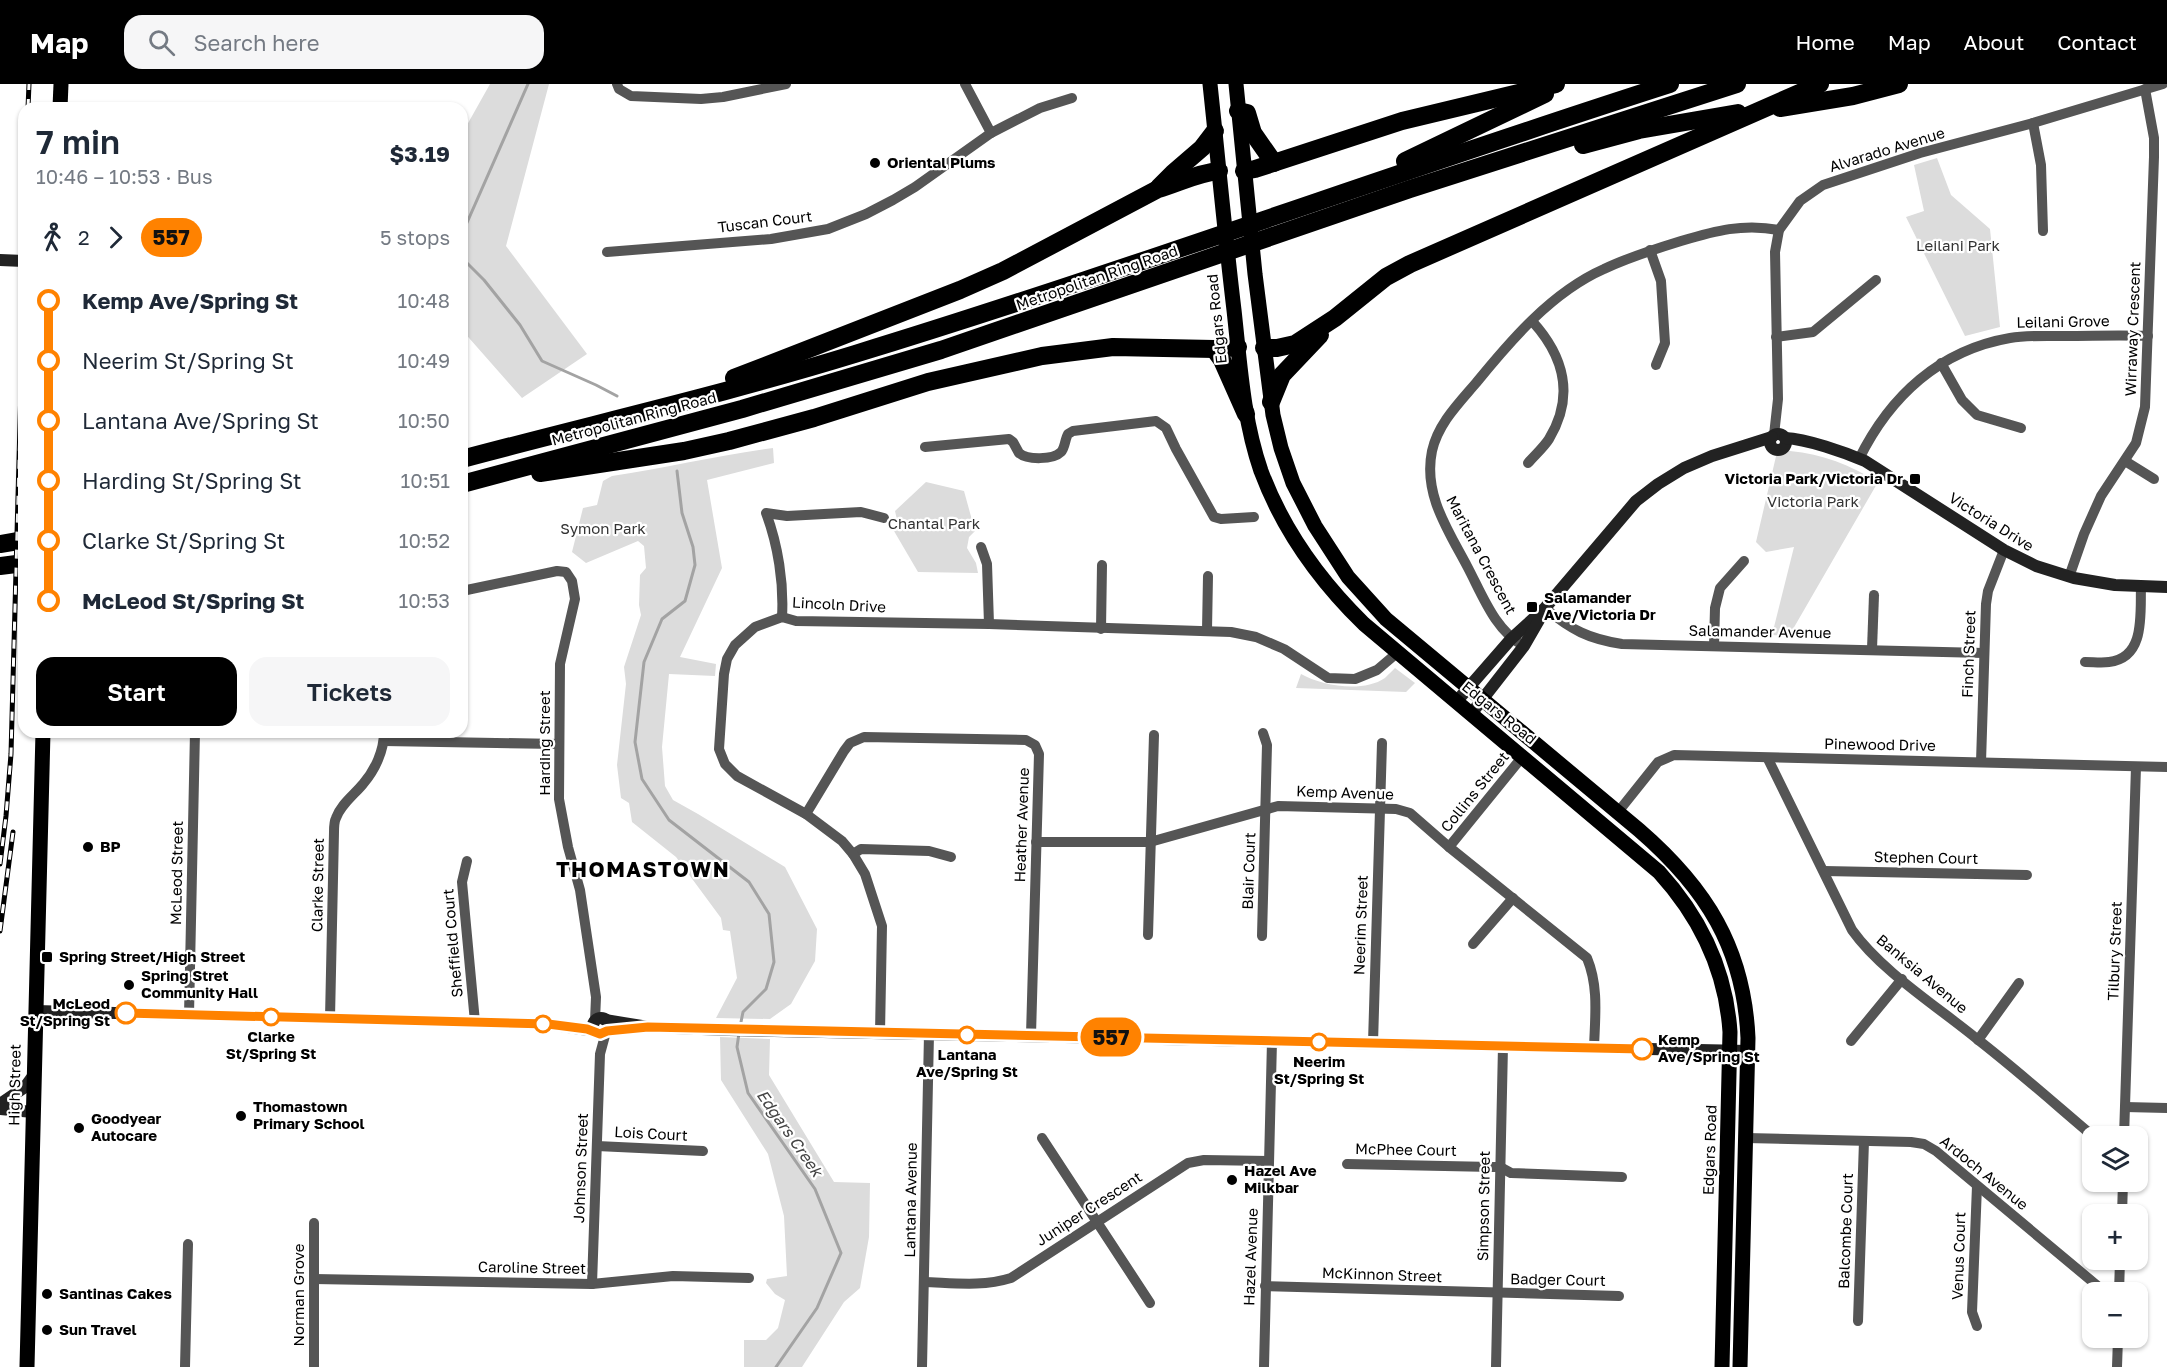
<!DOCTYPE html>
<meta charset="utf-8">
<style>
:root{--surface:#fff;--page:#f6f6f7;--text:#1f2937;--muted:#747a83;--accent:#000}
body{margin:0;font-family:"Golos Text",sans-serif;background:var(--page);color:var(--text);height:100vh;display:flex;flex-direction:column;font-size:22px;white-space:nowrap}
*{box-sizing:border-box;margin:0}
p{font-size:20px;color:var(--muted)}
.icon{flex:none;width:33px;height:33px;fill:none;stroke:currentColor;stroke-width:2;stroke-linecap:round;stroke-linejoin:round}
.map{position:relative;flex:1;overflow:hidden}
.details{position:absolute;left:18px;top:18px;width:450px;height:636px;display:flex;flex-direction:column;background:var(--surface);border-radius:18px;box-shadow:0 2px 4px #0004}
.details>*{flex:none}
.badge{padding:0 12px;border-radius:20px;font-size:21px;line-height:39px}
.controls{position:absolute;left:2082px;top:1042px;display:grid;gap:12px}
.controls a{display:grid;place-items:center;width:66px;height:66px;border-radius:12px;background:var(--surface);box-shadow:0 2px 4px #0004;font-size:30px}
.map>.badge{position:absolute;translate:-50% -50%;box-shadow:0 0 0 3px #fff}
.legs{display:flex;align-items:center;gap:9px;height:66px;padding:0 18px;font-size:20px}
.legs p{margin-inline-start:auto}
.headline{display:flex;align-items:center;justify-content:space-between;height:102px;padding:0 18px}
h1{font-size:33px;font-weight:600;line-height:45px}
.button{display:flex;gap:12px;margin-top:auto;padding:12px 18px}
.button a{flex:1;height:69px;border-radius:18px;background:var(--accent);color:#fff;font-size:24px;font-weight:600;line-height:69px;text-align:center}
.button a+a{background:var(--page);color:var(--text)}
ul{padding:0 18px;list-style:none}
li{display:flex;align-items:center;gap:21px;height:60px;font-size:22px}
li i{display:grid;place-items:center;width:9px;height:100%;margin:0 8px;background:currentColor}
li i::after{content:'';width:15px;height:15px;margin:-8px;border:4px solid;border-radius:50%;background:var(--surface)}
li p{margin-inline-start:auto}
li:first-child i{background:linear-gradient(#0000 50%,currentColor 0)}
li:last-child i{background:linear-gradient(currentColor 50%,#0000 0)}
header{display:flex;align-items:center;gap:36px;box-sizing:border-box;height:84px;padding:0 30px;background:var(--accent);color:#fff}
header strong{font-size:28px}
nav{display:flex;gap:33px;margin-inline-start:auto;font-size:21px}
.search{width:420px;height:54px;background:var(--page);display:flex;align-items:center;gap:15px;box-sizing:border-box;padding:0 21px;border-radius:18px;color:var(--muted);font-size:22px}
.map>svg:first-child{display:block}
.green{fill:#dcdcdc}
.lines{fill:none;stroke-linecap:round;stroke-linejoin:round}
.stream{stroke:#a3a3a3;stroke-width:3}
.street{stroke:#555;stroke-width:10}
.secondary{stroke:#222;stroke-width:12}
.primary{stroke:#000;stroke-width:15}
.highway{stroke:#000;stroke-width:18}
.rail-casing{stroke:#000;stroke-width:5}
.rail{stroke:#fff;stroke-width:3;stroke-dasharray:9;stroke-linecap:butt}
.line-1-casing{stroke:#fff;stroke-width:14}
.line-1{stroke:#ff8200;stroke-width:9}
.poi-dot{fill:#000;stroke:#fff;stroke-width:2}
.stop-1-dot{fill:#fff;stroke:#ff8200;stroke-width:3}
.labels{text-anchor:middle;stroke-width:4.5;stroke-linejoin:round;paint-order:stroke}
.street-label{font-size:15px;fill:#000;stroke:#fff}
.poi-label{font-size:15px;font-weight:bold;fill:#000;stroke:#fff;text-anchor:start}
.park-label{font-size:15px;fill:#333;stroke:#fff}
.stop-label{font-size:15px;font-weight:bold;fill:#000;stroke:#fff}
.water-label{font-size:16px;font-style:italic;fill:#444;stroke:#fff}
.district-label{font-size:21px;font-weight:bold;letter-spacing:1.5px;fill:#000;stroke:#fff}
</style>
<header>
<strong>Map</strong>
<div class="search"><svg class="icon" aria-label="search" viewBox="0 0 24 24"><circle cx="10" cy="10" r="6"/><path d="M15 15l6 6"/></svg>Search here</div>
<nav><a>Home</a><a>Map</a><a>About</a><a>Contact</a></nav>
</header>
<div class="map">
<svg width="2167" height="1283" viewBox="0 0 2167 1283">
<rect width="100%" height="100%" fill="#fff"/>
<g class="green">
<polygon points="490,0 549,0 506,162 587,270 522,314 462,246 462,59 467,41"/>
<polygon points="1937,74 1951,111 1990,145 2000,243 1965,252 1906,133 1924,127 1914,81"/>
<path d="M773,364L774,379L707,396L722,484L680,573L716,580L715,592L669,590L662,663L665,702L673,716L698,730L785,783L817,845L815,877L791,920L770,935L716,934L737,894L730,847L723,846L721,834L676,773L632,738L629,719L621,714L617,681L626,600L624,583L641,531L639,521L640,491L646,484L644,462L638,457L586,479L572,468L583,424L597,421L603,397L612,392C665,384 719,371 773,364Z"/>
<path d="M1790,367C1823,370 1850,381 1878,398L1789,552L1772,551L1794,463L1766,468L1756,458L1777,368Z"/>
<polygon points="926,398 964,407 975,447 969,453 967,464 976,479 978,489 918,488 894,447 898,440 895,427"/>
<path d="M1395,584L1415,599L1406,608L1296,604L1301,590C1322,602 1363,609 1385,594C1388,591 1392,587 1395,584Z"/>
<polygon points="720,953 770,955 769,991 834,1098 870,1099 869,1153 860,1204 844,1218 802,1283 744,1283 744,1256 766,1256 778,1244 785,1216 775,1210 766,1199 767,1195 787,1192 784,1132 768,1070 721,996"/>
</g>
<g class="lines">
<g class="stream">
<polyline points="462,150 528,0"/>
<polyline points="462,174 484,196 520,241 542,277 596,301 617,312"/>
<polyline points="677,387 682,429 693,463 695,481 685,517 662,535 644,578 635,658 642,695 669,736 749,798 769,830 774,878 766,905 743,928 740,943"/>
<polyline points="739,949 737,963 748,1009 815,1105 841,1169 817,1224 776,1283"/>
</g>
<g class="street">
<polyline points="617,0 619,5 631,12 701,15 723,13 786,0"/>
<polyline points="965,0 991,49"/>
<polyline points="2033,39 2041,81 2043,147"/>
<polyline points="1650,166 1661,197 1665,259 1656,281"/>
<polyline points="607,168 771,155 828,145 866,130 893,116 915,103 991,49 1040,24 1072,14"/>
<polyline points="1776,253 1813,248 1876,196"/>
<polyline points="1941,279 1962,316 1977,331 2021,344"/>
<polyline points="1774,351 1778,315 1775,168 1779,146 1800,117 1823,101 1920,69 2033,39 2163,0"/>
<path d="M925,363L1009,355L1013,358L1019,369C1027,376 1053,376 1061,368C1065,364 1065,355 1068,350L1073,347L1156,337L1166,344L1176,365L1214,433L1221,435L1254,433"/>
<path d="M1859,375C1890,312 1940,266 2010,254C2028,251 2047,252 2065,252C2093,252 2120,251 2148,252"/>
<polyline points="2125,377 2154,395"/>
<path d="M1528,379C1535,371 1544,363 1549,355C1575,312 1564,272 1532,237"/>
<polyline points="981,463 987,480 989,540"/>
<polyline points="2069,493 2084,450 2101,412 2136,359 2145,323 2154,73 2154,54 2145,5"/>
<polyline points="462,507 557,487 566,488 572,497 575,515 560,580 559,715 568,763 580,806 596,913 595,937"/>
<path d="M1545,524C1571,546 1589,555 1622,560L1984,569"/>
<path d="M782,533C784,499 778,461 766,429L787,432L861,428L884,434"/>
<polyline points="1101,545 1102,481"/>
<polyline points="1207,546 1208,492"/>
<path d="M1524,562C1495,547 1482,510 1467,482C1448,446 1423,410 1432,367C1438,340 1458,320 1476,299C1511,256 1552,208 1604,185C1629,173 1655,165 1681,157C1715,147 1743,139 1779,146"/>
<polyline points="1714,562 1715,524 1720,504 1744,477"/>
<polyline points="1872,565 1874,511"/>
<path d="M2085,578C2093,578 2102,579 2109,578C2146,574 2140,529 2141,502"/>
<polyline points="384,657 559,660"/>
<path d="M1768,675L1852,846C1881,887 1938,923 1977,955C2017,986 2055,1020 2094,1053"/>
<polyline points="1981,678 1986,520 1988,507 2004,466"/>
<polyline points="1618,728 1658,678 1674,671 2167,683"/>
<polyline points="806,730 844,667 850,659 864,653 1026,656 1035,661 1039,670 1031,951"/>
<path d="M1036,758H1150L1278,722L1396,725L1410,729L1449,763L1587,874C1599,903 1595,933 1594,964"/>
<polyline points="1449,763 1523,672"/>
<polyline points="853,770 861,765 929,767 951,773"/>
<polyline points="467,777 462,798 475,938"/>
<polyline points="1824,787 2027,791"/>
<polyline points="1148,851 1154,651"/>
<polyline points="1262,852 1267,661 1263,649"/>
<polyline points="1473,860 1513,814"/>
<polyline points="189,931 195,648"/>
<path d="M330,934L334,748C334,744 334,738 336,734C341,720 354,711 363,700C375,686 384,667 384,648"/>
<polyline points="880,949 882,842 865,790 853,770 842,757 806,730 737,692 725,680 719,665 724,590 727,575 735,561 755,543 782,533 796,537 989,540 1231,548 1256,553 1284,565 1328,594 1355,595 1377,586 1397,569"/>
<polyline points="1978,956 2019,899"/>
<polyline points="1851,957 1902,895"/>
<polyline points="1373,959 1382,659"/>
<polyline points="2125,1023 2167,1024"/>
<polyline points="2124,1053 2136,683"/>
<polyline points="1042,1054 1150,1219"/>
<polyline points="1746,1054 1911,1058 1924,1060 1936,1067 2106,1209"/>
<polyline points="597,1062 703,1067"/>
<polyline points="1347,1080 1493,1083 1500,1083 1511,1089 1622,1093"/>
<polyline points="1977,1102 1972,1228 1977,1242"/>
<polyline points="2122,1131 2123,1098"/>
<polyline points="314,1195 592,1200 673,1192 749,1194"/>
<path d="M924,1198C954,1199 982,1203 1011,1194L1188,1079L1204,1076L1269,1077"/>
<polyline points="592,1200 600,970 606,948"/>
<polyline points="1265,1202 1619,1212"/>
<polyline points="2119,1209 2120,1176"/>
<polyline points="1858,1237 1864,1057"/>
<polyline points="185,1283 188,1160"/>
<polyline points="314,1283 314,1139"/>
<polyline points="922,1283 929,950"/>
<polyline points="1264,1283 1272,957"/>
<polyline points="1496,1283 1503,962"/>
<polyline points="2117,1283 2118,1254"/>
</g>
<g class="secondary">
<polyline points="0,176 24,177"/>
<circle cx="1778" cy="358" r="8"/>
<path d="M1785,354C1807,355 1844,368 1865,377L2004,466L2036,482L2074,494L2115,501L2167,503"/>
<polyline points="1456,618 1511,555 1545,524 1636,417 1658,400 1684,384 1712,372 1772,353"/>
<polyline points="1471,630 1524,562 1539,536"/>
<polyline points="35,927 548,940 595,947"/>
<circle cx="601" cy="942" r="8"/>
<polyline points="605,936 648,943 729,946 1748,967"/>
<polyline points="0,1020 25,1003 33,992"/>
<polyline points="0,1025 33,1028"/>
</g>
<g class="primary">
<path d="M1210,0C1218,75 1225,151 1234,226C1240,280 1243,335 1261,387C1283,446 1319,496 1364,540L1659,788C1700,833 1726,887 1730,948L1722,1283"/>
<path d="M1236,0L1255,190L1273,331L1281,364L1293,399L1315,442L1348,493L1386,535L1639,746C1706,804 1744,864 1748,954L1740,1283"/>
<polyline points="60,24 61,0"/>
<polyline points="27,1283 43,648"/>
</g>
<g class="highway">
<polyline points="1780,24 1853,12 1899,0"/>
<polyline points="1238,27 1247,29 1253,49 1274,79"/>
<polyline points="1583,61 1639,46 1738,29"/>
<polyline points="1405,77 1545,10"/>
<polyline points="1244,87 1255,85 1402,37 1556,0"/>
<polyline points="1159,103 1173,89 1202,64 1215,47"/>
<polyline points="1264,264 1277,264 1295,260 1335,234 1386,193 1410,180 1820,0"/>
<polyline points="1214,265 1222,276 1246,330"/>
<path d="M734,294L960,206L1003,187L1158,105C1179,99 1197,89 1219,87"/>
<polyline points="1271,318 1282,291 1320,251"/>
<path d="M462,375C593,340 725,310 855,270C1129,186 1398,87 1670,0"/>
<polyline points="540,389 684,367 729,357 814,334 928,298 1042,272 1113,263 1214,265 1238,263"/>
<polyline points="462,400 742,325 941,266 1410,105 1737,0"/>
<polyline points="0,460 24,456"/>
<polyline points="0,482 24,479"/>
</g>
<defs>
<g id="rail">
<polyline points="28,24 29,0"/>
<polyline points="0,780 6,732 11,670 24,193"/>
<polyline points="0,847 13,748"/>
</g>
</defs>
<use href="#rail" class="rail-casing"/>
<use href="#rail" class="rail"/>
</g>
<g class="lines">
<defs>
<polyline id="line-1" points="126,929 548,940 587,945 600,950 607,947 648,943 1642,965"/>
</defs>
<use href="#line-1" class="line-1-casing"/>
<use href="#line-1" class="line-1"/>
</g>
<g class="poi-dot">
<circle cx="875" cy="79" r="6"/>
<rect x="1909" y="389" width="12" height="12" rx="3"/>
<rect x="1526" y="517" width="12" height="12" rx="3"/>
<circle cx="88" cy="763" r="6"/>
<rect x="41" y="867" width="12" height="12" rx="3"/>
<circle cx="129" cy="901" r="6"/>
<circle cx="241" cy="1032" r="6"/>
<circle cx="79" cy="1044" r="6"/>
<circle cx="1232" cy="1096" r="6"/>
<circle cx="47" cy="1210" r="6"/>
<circle cx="47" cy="1246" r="6"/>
</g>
<g class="stop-1-dot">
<circle cx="126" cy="929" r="10"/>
<circle cx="271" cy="933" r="8"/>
<circle cx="543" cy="940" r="8"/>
<circle cx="967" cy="951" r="8"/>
<circle cx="1319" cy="958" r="8"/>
<circle cx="1642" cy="965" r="10"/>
</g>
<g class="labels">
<g class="street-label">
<text transform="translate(1887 66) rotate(-17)" y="5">Alvarado Avenue</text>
<text transform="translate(765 138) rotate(-7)" y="5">Tuscan Court</text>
<text transform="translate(1097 194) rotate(-19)" y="5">Metropolitan Ring Road</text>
<text transform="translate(1217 235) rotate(-96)" y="5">Edgars Road</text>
<text transform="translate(2063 238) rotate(-1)" y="5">Leilani Grove</text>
<text transform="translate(2133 245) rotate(-88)" y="5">Wirraway Crescent</text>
<text transform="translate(634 335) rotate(-15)" y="5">Metropolitan Ring Road</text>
<text transform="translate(1991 438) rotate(32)" y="5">Victoria Drive</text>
<text transform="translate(1481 471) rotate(62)" y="5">Maritana Crescent</text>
<text transform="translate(839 521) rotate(3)" y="5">Lincoln Drive</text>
<text transform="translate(1760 548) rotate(1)" y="5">Salamander Avenue</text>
<text transform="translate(1969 570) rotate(-88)" y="5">Finch Street</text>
<text transform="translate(1499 629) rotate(39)" y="5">Edgars Road</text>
<text transform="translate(545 659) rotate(-90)" y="5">Harding Street</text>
<text transform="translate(1880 661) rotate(1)" y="5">Pinewood Drive</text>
<text transform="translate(1475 708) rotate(-51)" y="5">Collins Street</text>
<text transform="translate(1345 709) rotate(2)" y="5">Kemp Avenue</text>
<text transform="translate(1022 741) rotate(-88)" y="5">Heather Avenue</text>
<text transform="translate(1926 774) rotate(1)" y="5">Stephen Court</text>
<text transform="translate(1249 787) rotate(-88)" y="5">Blair Court</text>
<text transform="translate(177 789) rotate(-89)" y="5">McLeod Street</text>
<text transform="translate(318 801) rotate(-89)" y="5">Clarke Street</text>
<text transform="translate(1361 841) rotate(-88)" y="5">Neerim Street</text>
<text transform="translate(453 859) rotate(-95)" y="5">Sheffield Court</text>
<text transform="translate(2115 867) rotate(-88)" y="5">Tilbury Street</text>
<text transform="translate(1922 890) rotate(40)" y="5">Banksia Avenue</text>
<text transform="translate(15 1001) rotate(-89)" y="5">High Street</text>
<text transform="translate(651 1050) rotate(3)" y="5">Lois Court</text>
<text transform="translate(1406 1066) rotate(1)" y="5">McPhee Court</text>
<text transform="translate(1710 1066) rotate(-88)" y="5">Edgars Road</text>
<text transform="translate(581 1084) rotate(-88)" y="5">Johnson Street</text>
<text transform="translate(1984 1089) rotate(39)" y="5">Ardoch Avenue</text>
<text transform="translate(911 1116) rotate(-89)" y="5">Lantana Avenue</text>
<text transform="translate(1484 1122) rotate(-89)" y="5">Simpson Street</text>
<text transform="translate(1089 1125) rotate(-33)" y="5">Juniper Crescent</text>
<text transform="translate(1846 1147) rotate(-88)" y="5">Balcombe Court</text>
<text transform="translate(1959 1172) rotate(-88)" y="5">Venus Court</text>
<text transform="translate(1251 1173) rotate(-88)" y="5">Hazel Avenue</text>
<text transform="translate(532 1184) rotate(1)" y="5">Caroline Street</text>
<text transform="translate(1382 1191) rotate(2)" y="5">McKinnon Street</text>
<text transform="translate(1558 1196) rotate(1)" y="5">Badger Court</text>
<text transform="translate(299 1211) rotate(-90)" y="5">Norman Grove</text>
</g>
<g class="poi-label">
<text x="887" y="84">Oriental Plums</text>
<text x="1903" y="400" text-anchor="end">Victoria Park/Victoria Dr</text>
<text x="1544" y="519">Salamander<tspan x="1544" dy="17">Ave/Victoria Dr</tspan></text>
<text x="100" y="768">BP</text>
<text x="59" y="878">Spring Street/High Street</text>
<text x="141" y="897">Spring Stret<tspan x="141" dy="17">Community Hall</tspan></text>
<text x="253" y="1028">Thomastown<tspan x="253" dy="17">Primary School</tspan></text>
<text x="91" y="1040">Goodyear<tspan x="91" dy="17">Autocare</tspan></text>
<text x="1244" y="1092">Hazel Ave<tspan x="1244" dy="17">Milkbar</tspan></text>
<text x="59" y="1215">Santinas Cakes</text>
<text x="59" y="1251">Sun Travel</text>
</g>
<g class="park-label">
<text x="1958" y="167">Leilani Park</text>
<text x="1813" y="423">Victoria Park</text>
<text x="934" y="445">Chantal Park</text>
<text x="603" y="450">Symon Park</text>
</g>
<g class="stop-label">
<text x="110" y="925" text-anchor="end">McLeod<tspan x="110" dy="17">St/Spring St</tspan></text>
<text x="271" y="958">Clarke<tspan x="271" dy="17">St/Spring St</tspan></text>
<text x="1658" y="961" text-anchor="start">Kemp<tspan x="1658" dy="17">Ave/Spring St</tspan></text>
<text x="967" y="976">Lantana<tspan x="967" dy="17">Ave/Spring St</tspan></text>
<text x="1319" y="983">Neerim<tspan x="1319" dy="17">St/Spring St</tspan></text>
</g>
<g class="water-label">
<text transform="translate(790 1049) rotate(55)" y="6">Edgars Creek</text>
</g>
<g class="district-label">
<text x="643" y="793">THOMASTOWN</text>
</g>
</g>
</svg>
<div class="controls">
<a><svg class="icon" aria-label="layers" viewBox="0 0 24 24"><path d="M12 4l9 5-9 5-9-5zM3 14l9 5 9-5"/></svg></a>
<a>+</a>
<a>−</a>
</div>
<b class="badge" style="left:1111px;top:953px;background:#ff8200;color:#111">557</b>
<section class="details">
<div class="headline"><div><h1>7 min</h1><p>10:46 – 10:53 · Bus</p></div><b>$3.19</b></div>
<div class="legs"><svg class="icon" aria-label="walk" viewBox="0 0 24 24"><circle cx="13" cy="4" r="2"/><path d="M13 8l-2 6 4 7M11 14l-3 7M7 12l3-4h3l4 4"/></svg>2<svg class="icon" aria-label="forward" viewBox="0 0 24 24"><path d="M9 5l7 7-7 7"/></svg><b class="badge" style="background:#ff8200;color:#111">557</b><p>5 stops</p></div>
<ul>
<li><i style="color:#ff8200"></i><b>Kemp Ave/Spring St</b><p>10:48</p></li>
<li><i style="color:#ff8200"></i><span>Neerim St/Spring St</span><p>10:49</p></li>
<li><i style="color:#ff8200"></i><span>Lantana Ave/Spring St</span><p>10:50</p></li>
<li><i style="color:#ff8200"></i><span>Harding St/Spring St</span><p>10:51</p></li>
<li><i style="color:#ff8200"></i><span>Clarke St/Spring St</span><p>10:52</p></li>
<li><i style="color:#ff8200"></i><b>McLeod St/Spring St</b><p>10:53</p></li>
</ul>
<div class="button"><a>Start</a><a>Tickets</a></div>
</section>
</div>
